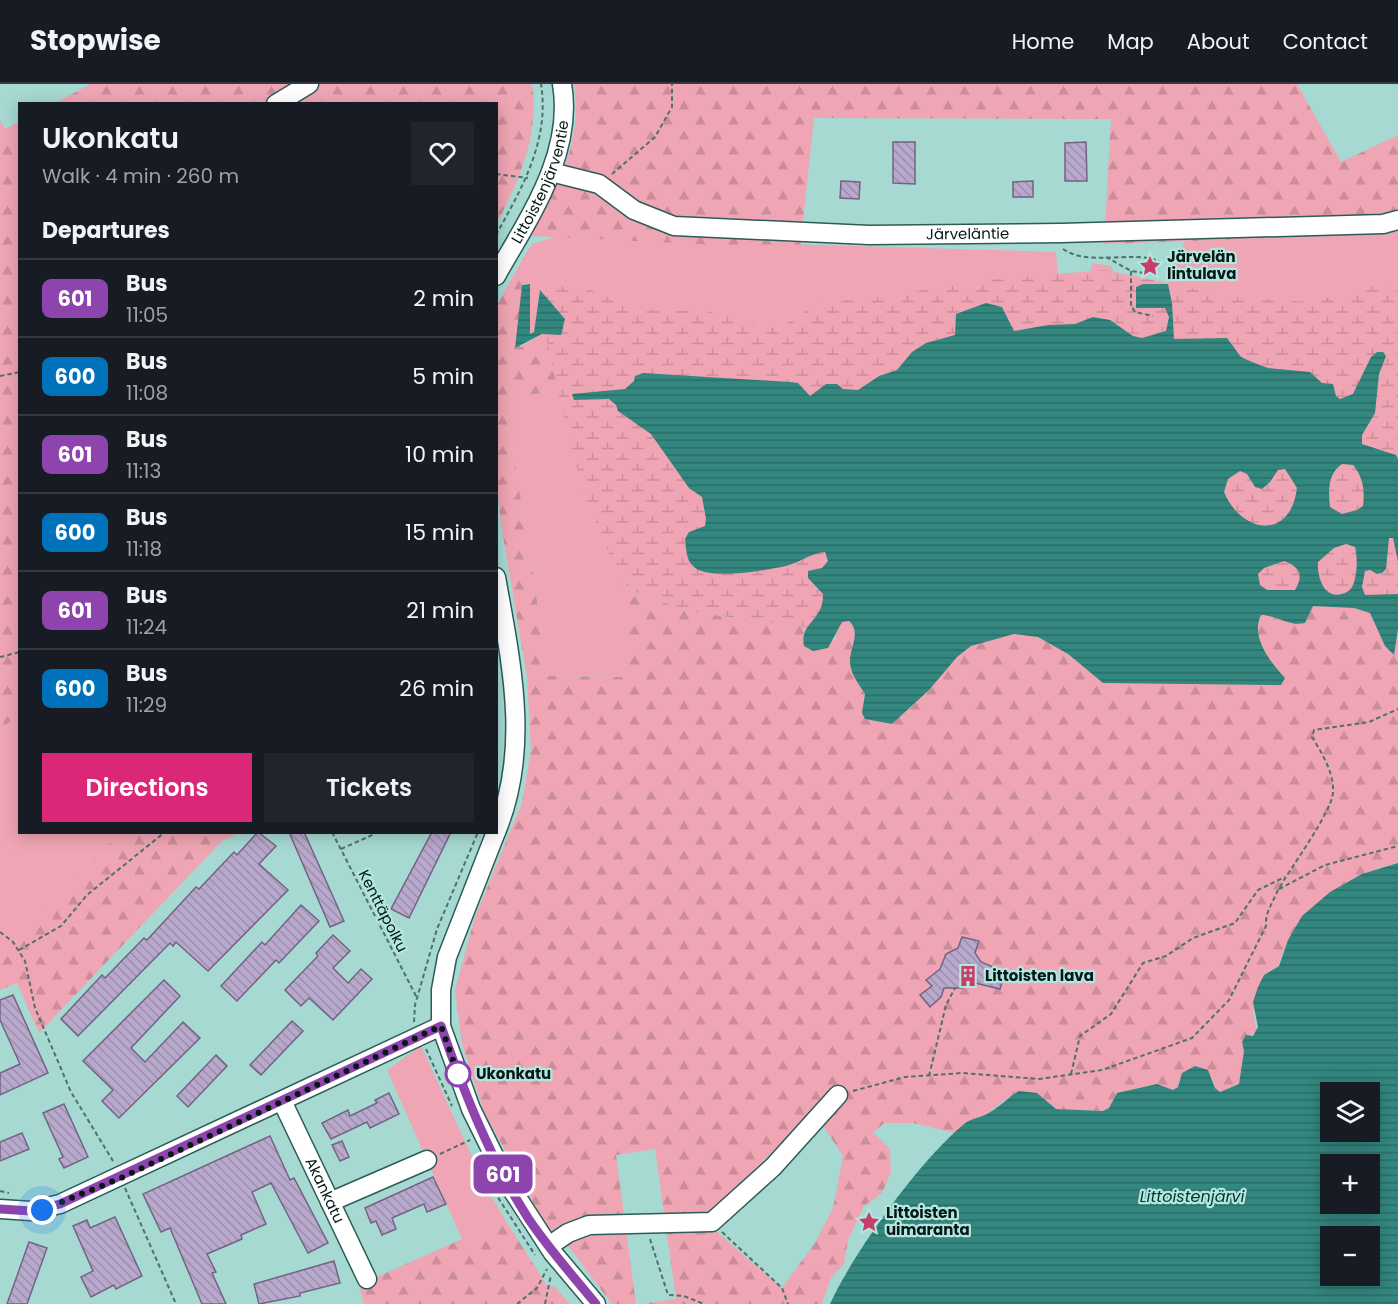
<!DOCTYPE html>
<meta charset="utf-8">
<style>
:root{--surface:#171b24;--page:#20242c;--text:#f1f3f6;--muted:#9ea1a6;--line:#363941;--accent:#db2777}
body{margin:0;font-family:Poppins,sans-serif;background:var(--page);color:var(--text);height:100vh;display:flex;flex-direction:column;font-size:22px;white-space:nowrap}
*{box-sizing:border-box;margin:0}
p{font-size:20px;color:var(--muted)}
.icon{flex:none;width:33px;height:33px;fill:none;stroke:currentColor;stroke-width:2;stroke-linecap:round;stroke-linejoin:round}
.map{position:relative;flex:1;overflow:hidden}
.panel{position:absolute;left:18px;top:18px;width:480px;height:732px;display:flex;flex-direction:column;background:var(--surface);border-radius:0px;box-shadow:0 3px 15px #0003}
.panel>*{flex:none}
.badge{padding:0 12px;border-radius:9px;font-size:21px;line-height:39px}
.fabs{position:absolute;left:1320px;top:998px;display:grid;gap:12px}
.fabs a{display:grid;place-items:center;width:60px;height:60px;border-radius:0px;background:var(--surface);box-shadow:0 3px 15px #0003;font-size:30px}
.you{position:absolute;width:30px;height:30px;margin:-15px;border:4px solid #fff;border-radius:50%;background:#1a73e8;box-shadow:0 0 0 9px #1a73e833}
.map>.badge{position:absolute;translate:-50% -50%;box-shadow:0 0 0 3px #fff}
h2{padding:0 24px;font-size:22px;line-height:54px}
.round{display:grid;place-items:center;flex:none;width:63px;height:63px;border-radius:0px;background:var(--page)}
.overview{display:flex;align-items:center;justify-content:space-between;height:102px;padding:0 24px}
h1{font-size:28px;font-weight:600;line-height:45px}
.button{display:flex;gap:12px;margin-top:auto;padding:12px 24px}
.button a{flex:1;height:69px;border-radius:0px;background:var(--accent);color:#fff;font-size:24px;font-weight:600;line-height:69px;text-align:center}
.button a+a{background:var(--page);color:var(--text)}
ul{padding:0;list-style:none}
li{display:flex;align-items:center;gap:18px;height:78px;padding:0 24px;border-top:2px solid var(--line)}
li div{flex:1}
li b{display:block;font-size:22px}
li em{font-style:normal}
li .badge{min-width:66px;font-weight:700;text-align:center}
header{display:flex;align-items:center;gap:36px;box-sizing:border-box;height:84px;padding:0 30px;background:var(--surface);border-bottom:2px solid var(--line)}
header strong{font-size:28px}
nav{display:flex;gap:33px;margin-inline-start:auto;font-size:21px}
.map>svg:first-child{display:block}
.green{fill:#efa5b4}
.forest{fill:url(#forest-firs);fill-rule:evenodd}
.wetland{fill:url(#wetland-marsh)}
.water{fill:url(#water-rules);fill-rule:evenodd}
.building{fill:url(#building-back-hatch);stroke:#726384;stroke-width:1.5}
.lines{fill:none;stroke-linecap:round;stroke-linejoin:round}
.minor-casing{stroke:#2c5c57;stroke-width:21}
.path{stroke:#4f716c;stroke-width:2;stroke-dasharray:4.5 3;stroke-linecap:butt}
.minor{stroke:#fff;stroke-width:18}
.line-casing{stroke:#fff;stroke-width:14}
.line{stroke:#8e44ad;stroke-width:9}
.walk{stroke:#061917;stroke-width:6;stroke-dasharray:0 10.8}
.stop-dot{fill:#fff;stroke:#8e44ad;stroke-width:3}
.labels{text-anchor:middle;stroke-width:4.5;stroke-linejoin:round;paint-order:stroke}
.street-label{font-size:15px;fill:#061917;stroke:#b3e6df}
.poi-label{font-size:15px;font-weight:bold;fill:#061917;stroke:#b3e6df;text-anchor:start}
.stop-label{font-size:15px;font-weight:bold;fill:#061917;stroke:#b3e6df;text-anchor:start}
.water-label{font-size:16px;font-style:italic;fill:#00342f;stroke:#b3e6df}
</style>
<header>
<strong>Stopwise</strong>
<nav><a>Home</a><a>Map</a><a>About</a><a>Contact</a></nav>
</header>
<div class="map">
<svg width="1398" height="1220" viewBox="0 0 1398 1220">
<defs>
<pattern id="forest-firs" width="22" height="20" patternUnits="userSpaceOnUse" patternTransform="scale(1.5)"><rect width="22" height="20" fill="#efa5b4"/><path d="M5 1l3.5 6h-7zM16 11l3.5 6h-7z" fill="#cb8d9a"/></pattern>
<pattern id="wetland-marsh" width="20" height="14" patternUnits="userSpaceOnUse" patternTransform="scale(1.5)"><rect width="20" height="14" fill="#efa5b4"/><path d="M1 5h8M5 5V1M11 12h8M15 12V8" fill="none" stroke="#cb8d9a"/></pattern>
<pattern id="water-rules" width="6" height="5" patternUnits="userSpaceOnUse" patternTransform="scale(1.5)"><rect width="6" height="5" fill="#33877f"/><path d="M0 2.5h6" fill="none" stroke="#296e67"/></pattern>
<pattern id="building-back-hatch" width="6" height="6" patternUnits="userSpaceOnUse" patternTransform="scale(1.5)"><rect width="6" height="6" fill="#b8a8cb"/><path d="M-1 5l2 2M0 0l6 6M5-1l2 2" fill="none" stroke="#9d90ae"/></pattern>
</defs>
<rect width="100%" height="100%" fill="#a6d9d2"/>
<g class="green">
<polygon points="622,150 786,160 1056,168 1058,196 1089,196 1092,179 1111,182 1133,241 628,304 540,206 534,249 530,250 530,200 526,199 525,171 532,160 557,153"/>
<polygon points="1398,150 1398,375 1168,200 1185,157"/>
<polygon points="559,306 621,388 626,593 549,592 509,342 516,313"/>
<polygon points="19,629 20,748 121,749 0,868 0,646"/>
<polygon points="421,962 487,1105 507,1139 462,1155 387,986"/>
</g>
<g class="forest">
<path d="M91,0H532C540,49 519,97 497,139L496,20H53Z"/>
<path d="M574,0H1297L1341,78L1398,51V150L1104,160L1111,35L814,34L800,165L531,152C557,97 583,64 574,0Z"/>
<polygon points="0,36 5,45 20,37 20,629 0,646"/>
<path d="M525,171L526,199L522,201L520,263L542,250H552L559,306L516,313L509,342L549,592L626,593L622,495L629,506L691,528L807,543L802,554L804,562L813,567L835,556L838,543L842,538L849,537C862,549 849,563 850,579C851,590 859,600 865,610L862,629L865,635L892,640C905,628 918,617 930,605C939,595 946,583 956,573C975,555 1014,544 1039,554C1063,564 1083,583 1103,599L1285,594C1271,578 1250,554 1261,531C1277,531 1290,541 1305,539L1313,522L1354,524L1370,529L1376,542L1397,556L1398,545V779L1378,784L1288,856L1278,882L1264,891L1253,928L1257,947L1242,958L1244,967L1239,1000L1220,1008L1215,1004L1212,993L1179,996L1178,1003L1173,1006L1157,1000L1117,1009L1109,1024L1103,1027L1056,1025L1037,1009L1009,1013L985,1031L966,1038L955,1049L913,1039H885L873,1048L890,1065L891,1088L882,1109L864,1122L848,1156L844,1180L831,1194L822,1220H642L676,1215L655,1065L616,1071L636,1220H612L569,1163L546,1142L484,1028L462,960L455,906L475,833L522,719L531,666L527,593L501,440L496,395L497,221ZM806,1034H818L843,1072L833,1124L815,1159L782,1204L718,1149L710,1130Z"/>
<polygon points="121,748 239,749 222,757 39,949 17,899 0,906 0,868"/>
<polygon points="507,1139 548,1203 554,1202 570,1220 364,1220 359,1201 462,1155"/>
</g>
<path class="wetland" d="M1106,186L1233,213L1309,218L1398,196V545L1394,571L1385,562L1370,529L1354,524L1313,522L1305,539C1290,543 1277,531 1261,531C1250,554 1271,578 1285,594L1281,601L1103,599L1068,570L1038,553L1014,550L971,562L957,573L929,606L892,640L865,635L862,629L865,609C859,600 851,590 850,579C849,563 862,549 849,537L842,538C828,554 841,562 813,567L804,562L802,554L806,543L691,528L629,506C575,418 561,314 538,215L572,198L633,224L711,228L778,245L818,219L880,213L994,195Z"/>
<g class="water">
<polygon points="530,200 530,250 534,248 540,206 565,235 561,251 542,250 515,264 522,201"/>
<path d="M1143,200H1168L1172,219L1174,255L1227,254L1241,273L1252,278L1268,284L1310,288L1322,299L1333,300L1336,312L1340,315L1353,310L1371,273L1377,268H1383L1386,272L1379,290L1375,329L1362,351V360L1396,371L1398,375V478L1393,454H1389L1386,485L1382,489L1377,490L1370,486L1365,487L1362,503L1365,511L1398,510V545L1394,571L1385,562L1370,529L1354,524L1313,522L1305,539C1290,543 1277,531 1261,531C1250,553 1271,579 1285,594L1281,601L1103,599L1068,570L1038,553L1014,550L971,562L957,573L929,606L892,640L865,635L862,629L865,610C859,600 851,591 850,579C849,564 862,549 849,537L842,538L828,564L813,567L804,562C799,539 824,537 823,510L808,494V487L822,484L828,477L825,468C811,469 799,479 786,482C766,486 706,498 692,481C686,475 686,463 685,455L689,448L705,442L706,435L702,413L689,404L651,350L618,327L616,321L609,315L574,316L572,310L625,305L634,297L635,292L643,289L790,298L798,299L810,312L826,300H837L843,305L858,306L879,292L897,286L912,268L926,259L955,251L956,230L986,219L1002,223L1014,247L1048,241L1075,240L1093,233L1110,236L1133,252L1142,254L1166,247L1169,233L1165,224H1136V203ZM1342,380L1353,381C1363,393 1365,406 1363,422L1357,426L1342,430L1330,423C1328,407 1328,389 1342,380ZM1285,385L1297,404C1290,458 1241,449 1224,408L1228,395L1240,387L1247,390L1255,403L1262,405L1270,398L1278,386ZM1346,460L1355,463C1358,473 1358,503 1347,508C1325,519 1317,494 1318,478L1334,464ZM1284,477C1300,483 1304,491 1295,506H1267L1260,501L1258,490L1264,484Z"/>
<path d="M1398,779V1220H830C854,1168 920,1076 964,1040C970,1035 978,1034 985,1031C998,1025 1007,1014 1019,1007L1037,1009L1056,1025L1103,1027L1109,1024L1117,1009L1157,1000L1173,1006L1178,1003L1182,989L1195,982L1208,986L1215,1004L1220,1008L1239,1000L1244,967L1242,958L1246,951L1253,952L1258,943L1253,918L1258,903L1264,891L1279,882L1288,856L1302,832L1330,808L1362,790ZM1330,1008H1370V1047H1330ZM1330,1080H1370V1119H1330ZM1330,1152H1370V1191H1330Z"/>
</g>
<g class="building">
<polygon points="893,58 915,58 915,100 893,99"/>
<polygon points="1086,58 1087,97 1065,97 1065,59"/>
<polygon points="841,97 860,98 859,115 840,114"/>
<polygon points="1033,97 1033,113 1013,113 1013,98"/>
<polygon points="258,748 276,762 259,780 288,806 208,887 176,858 173,862 170,859 78,952 61,935 102,891 105,894 144,854 147,856 196,803 199,805 234,768 237,771"/>
<polygon points="289,748 304,748 344,837 330,843"/>
<polygon points="432,748 451,748 409,834 391,825"/>
<polygon points="301,821 319,837 279,879 276,876 237,917 221,902 262,858 265,861"/>
<polygon points="333,851 350,867 333,884 348,899 361,885 372,895 333,936 309,914 301,922 285,906 318,872 316,869"/>
<polygon points="962,853 979,857 975,869 981,878 1005,888 1000,905 975,899 962,904 944,904 941,913 930,923 920,911 932,902 926,896 940,885 946,870 958,864"/>
<polygon points="164,896 180,912 131,964 145,978 183,938 200,954 119,1034 102,1017 113,1006 83,977"/>
<polygon points="13,911 48,989 0,1011 0,989 20,980 0,936 0,916"/>
<polygon points="292,937 303,947 261,991 250,981"/>
<polygon points="216,971 227,982 188,1023 177,1012"/>
<polygon points="389,1009 399,1030 370,1044 367,1038 331,1055 322,1039 348,1026 350,1032 377,1019 375,1016"/>
<polygon points="64,1020 88,1073 64,1084 59,1075 63,1073 43,1029"/>
<polygon points="22,1049 29,1065 0,1077 0,1058"/>
<polygon points="270,1052 290,1096 294,1094 328,1159 308,1169 271,1099 252,1108 266,1140 241,1151 242,1155 207,1170 216,1188 212,1189 226,1220 202,1220 170,1144 161,1148 143,1110"/>
<polygon points="342,1057 349,1073 340,1077 332,1061"/>
<polygon points="433,1093 446,1120 427,1128 424,1120 392,1134 396,1145 382,1151 376,1137 371,1139 365,1124"/>
<polygon points="115,1133 142,1192 116,1205 114,1201 91,1213 81,1193 93,1187 73,1142 87,1136 90,1144"/>
<polygon points="29,1158 47,1164 27,1220 7,1220"/>
<polygon points="334,1177 340,1199 300,1209 300,1212 259,1220 254,1200"/>
</g>
<g class="lines">
<defs>
<g id="minor">
<polyline points="276,20 309,0"/>
<path id="s1" d="M551,88L599,100L634,126L674,142L869,151L1061,149L1383,140L1398,136"/>
<path id="s2" d="M496,192C529,133 574,70 562,0"/>
<path d="M496,493C511,578 531,665 496,748"/>
<polyline points="496,748 447,873 441,906 441,942 471,1025 507,1098 553,1169 596,1220"/>
<path id="s3" d="M282,1017L367,1195"/>
<polyline points="330,1118 427,1076"/>
<polyline points="0,1125 31,1127 60,1120 441,942"/>
<polyline points="549,1162 568,1149 589,1141 712,1138 773,1083 838,1011"/>
</g>
</defs>
<use href="#minor" class="minor-casing"/>
<g class="path">
<polyline points="496,90 528,94"/>
<polyline points="612,90 655,53 672,23 672,0"/>
<path d="M496,151C522,104 550,56 541,0"/>
<path d="M1063,165C1089,183 1130,166 1159,177"/>
<polyline points="1106,173 1131,187 1145,189"/>
<polyline points="1131,187 1131,221 1135,228 1153,232"/>
<polyline points="0,292 20,288"/>
<polyline points="0,573 20,568"/>
<polyline points="332,748 417,914"/>
<polyline points="341,765 379,748"/>
<polyline points="1279,805 1325,781 1398,762"/>
<polyline points="0,848 13,858 25,877 35,924 71,1008 113,1077"/>
<polyline points="19,866 61,842 87,811 165,748"/>
<polyline points="414,938 415,921 437,845 478,748"/>
<polyline points="426,965 452,1022"/>
<polyline points="1071,990 1080,952 1111,930 1143,879 1166,872 1193,854 1235,839 1258,806 1285,793"/>
<polyline points="929,992 946,921 955,904"/>
<path d="M853,1007L905,993L962,989L1039,995L1102,986L1192,954L1229,916L1266,842C1265,829 1272,820 1277,808C1288,787 1333,727 1333,708C1334,689 1322,669 1312,653L1314,646L1369,638L1398,625"/>
<polyline points="440,1070 470,1056"/>
<polyline points="490,1101 535,1171"/>
<polyline points="125,1104 176,1220"/>
<polyline points="0,1107 9,1109"/>
<polyline points="722,1148 782,1204 788,1220"/>
<polyline points="650,1155 668,1211 684,1212 704,1220"/>
<polyline points="517,1220 537,1204 547,1185"/>
<polyline points="545,1220 551,1191"/>
</g>
<use href="#minor" class="minor"/>
</g>
<g class="lines">
<defs>
<path id="line" d="M0,1125L31,1127L60,1120L441,942C464,1008 490,1075 528,1134C548,1164 573,1192 596,1220"/>
</defs>
<use href="#line" class="line-casing"/>
<use href="#line" class="line"/>
<polyline class="walk" points="42,1126 121,1094 441,942 458,990"/>
</g>
<defs>
<symbol id="sight-bare" viewBox="-9 -9 18 18"><path d="M0-6L1.8-2.2L6-1.7L2.9 1.2L3.7 5.4L0 3.3L-3.7 5.4L-2.9 1.2L-6-1.7L-1.8-2.2Z" fill="#ca3d69" stroke="#b3e6df" stroke-width="2.5" paint-order="stroke"/></symbol>
<symbol id="building-bare" viewBox="-9 -9 18 18"><path d="M-4-6H4V6H1V3H-1V6H-4ZM-2.5-4.3h1.7v1.8h-1.7ZM.8-4.3h1.7v1.8H.8ZM-2.5-1h1.7V.8h-1.7ZM.8-1h1.7V.8H.8Z" fill="#ca3d69" stroke="#b3e6df" stroke-width="2.5" paint-order="stroke"/></symbol>
</defs>
<g fill-rule="evenodd">
<use href="#sight-bare" x="1135" y="167" width="30" height="30"/>
<use href="#building-bare" x="953" y="877" width="30" height="30"/>
<use href="#sight-bare" x="854" y="1123" width="30" height="30"/>
</g>
<circle class="stop-dot" cx="458" cy="990" r="12"/>
<g class="labels">
<g class="street-label">
<text dy="5" stroke="none"><textPath href="#s2" startOffset="105">Littoistenjärventie</textPath></text>
<text dy="5" stroke="none"><textPath href="#s1" startOffset="430">Järveläntie</textPath></text>
<text transform="translate(383 827) rotate(63)" y="5">Kenttäpolku</text>
<text dy="5" stroke="none"><textPath href="#s3" startOffset="99">Akankatu</textPath></text>
</g>
<g class="poi-label">
<text x="1167" y="178">Järvelän<tspan x="1167" dy="17">lintulava</tspan></text>
<text x="985" y="897">Littoisten lava</text>
<text x="886" y="1134">Littoisten<tspan x="886" dy="17">uimaranta</tspan></text>
</g>
<g class="stop-label">
<text x="476" y="995">Ukonkatu</text>
</g>
<g class="water-label">
<text x="1192" y="1118">Littoistenjärvi</text>
</g>
</g>
</svg>
<div class="fabs">
<a><svg class="icon" aria-label="layers" viewBox="0 0 24 24"><path d="M12 4l9 5-9 5-9-5zM3 14l9 5 9-5"/></svg></a>
<a>+</a>
<a>−</a>
</div>
<div class="you" style="left:42px;top:1126px"></div>
<b class="badge" style="left:503px;top:1090px;background:#8e44ad;color:#fff">601</b>
<section class="panel">
<div class="overview"><div><h1>Ukonkatu</h1><p>Walk · 4 min · 260 m</p></div><a class="round"><svg class="icon" aria-label="heart" viewBox="0 0 24 24"><path d="M12 20l-8-8c-3-5 5-10 8-4 3-6 11-1 8 4z"/></svg></a></div>
<h2>Departures</h2>
<ul>
<li><span class="badge" style="background:#8e44ad;color:#fff">601</span><div><b>Bus</b><p>11:05</p></div><em>2 min</em></li>
<li><span class="badge" style="background:#0072bc;color:#fff">600</span><div><b>Bus</b><p>11:08</p></div><em>5 min</em></li>
<li><span class="badge" style="background:#8e44ad;color:#fff">601</span><div><b>Bus</b><p>11:13</p></div><em>10 min</em></li>
<li><span class="badge" style="background:#0072bc;color:#fff">600</span><div><b>Bus</b><p>11:18</p></div><em>15 min</em></li>
<li><span class="badge" style="background:#8e44ad;color:#fff">601</span><div><b>Bus</b><p>11:24</p></div><em>21 min</em></li>
<li><span class="badge" style="background:#0072bc;color:#fff">600</span><div><b>Bus</b><p>11:29</p></div><em>26 min</em></li>
</ul>
<div class="button"><a>Directions</a><a>Tickets</a></div>
</section>
</div>
